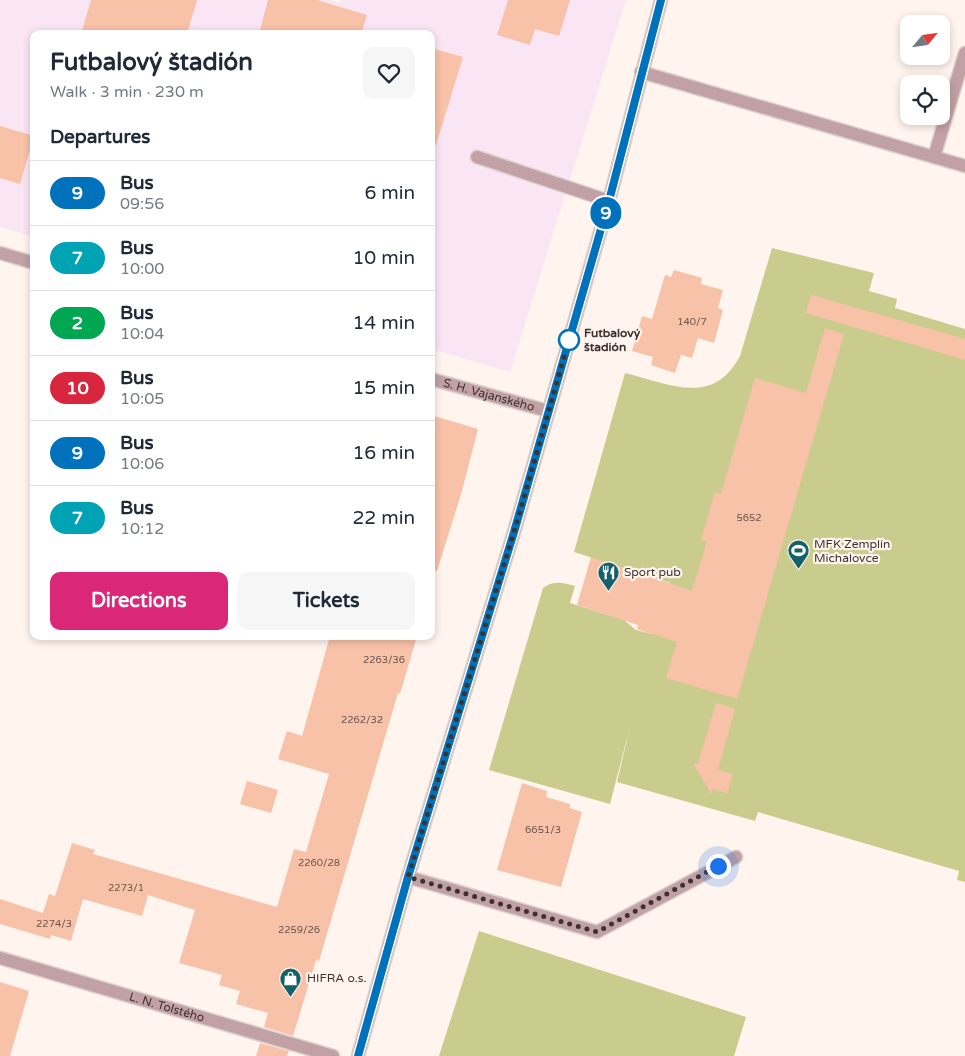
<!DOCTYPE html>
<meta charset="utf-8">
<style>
:root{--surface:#fff;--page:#f6f6f7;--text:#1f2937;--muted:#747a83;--line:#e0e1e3;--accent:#db2777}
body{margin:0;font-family:"Varela Round",sans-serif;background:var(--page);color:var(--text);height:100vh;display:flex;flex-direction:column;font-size:19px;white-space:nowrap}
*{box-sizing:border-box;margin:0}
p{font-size:16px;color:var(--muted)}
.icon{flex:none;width:28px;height:28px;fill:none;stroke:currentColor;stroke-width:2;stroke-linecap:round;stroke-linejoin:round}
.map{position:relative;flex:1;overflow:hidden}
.panel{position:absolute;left:30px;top:30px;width:405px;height:610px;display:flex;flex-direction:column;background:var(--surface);border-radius:10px;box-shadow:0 2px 8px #0003}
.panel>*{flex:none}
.badge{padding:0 10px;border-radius:16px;font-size:18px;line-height:32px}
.needle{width:32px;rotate:61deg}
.controls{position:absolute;left:900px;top:15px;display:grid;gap:10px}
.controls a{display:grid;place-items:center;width:50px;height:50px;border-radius:10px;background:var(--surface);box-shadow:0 2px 8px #0003;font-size:25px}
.you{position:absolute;width:25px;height:25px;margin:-12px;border:4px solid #fff;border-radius:50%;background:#1a73e8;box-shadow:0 0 0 8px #1a73e833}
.map>.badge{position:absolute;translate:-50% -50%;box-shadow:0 0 0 2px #fff}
h2{padding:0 20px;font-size:19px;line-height:45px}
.round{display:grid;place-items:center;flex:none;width:52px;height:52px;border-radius:10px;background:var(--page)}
.headline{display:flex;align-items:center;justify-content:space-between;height:85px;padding:0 20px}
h1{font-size:24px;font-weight:800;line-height:38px}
.cta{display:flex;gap:10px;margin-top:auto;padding:10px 20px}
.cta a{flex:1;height:58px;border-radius:10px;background:var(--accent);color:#fff;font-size:20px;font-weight:800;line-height:58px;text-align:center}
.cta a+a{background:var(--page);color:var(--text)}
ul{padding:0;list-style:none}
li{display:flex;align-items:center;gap:15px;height:65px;padding:0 20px;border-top:1px solid var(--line)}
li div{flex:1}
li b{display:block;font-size:19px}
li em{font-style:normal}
li .badge{min-width:55px;font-weight:700;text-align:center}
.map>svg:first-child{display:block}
.industrial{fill:#fae5f5}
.green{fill:#c9cc8c}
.building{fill:#f8c2a8}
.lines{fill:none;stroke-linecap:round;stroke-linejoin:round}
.minor-casing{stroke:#dcd1cb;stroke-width:15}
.minor{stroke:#c2a1a6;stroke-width:12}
.line-casing{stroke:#fff;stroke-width:11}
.line{stroke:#0072bc;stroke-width:8}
.walk{stroke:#3d322d;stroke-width:5;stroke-dasharray:0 9}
.stop-dot{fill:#fff;stroke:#0072bc;stroke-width:2.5}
.labels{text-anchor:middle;stroke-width:4.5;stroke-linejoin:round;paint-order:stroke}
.number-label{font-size:10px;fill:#6c564c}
.stop-label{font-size:12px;font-weight:bold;fill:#3d322d;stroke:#fff4ee;text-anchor:start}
.street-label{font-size:12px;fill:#3d322d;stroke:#fff4ee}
.poi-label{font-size:12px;fill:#3d322d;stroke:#fff4ee;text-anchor:start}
</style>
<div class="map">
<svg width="965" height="1056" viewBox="0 0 965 1056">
<rect width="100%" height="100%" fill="#fff4ee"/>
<polygon class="industrial" points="0,0 330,0 340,3 341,0 626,0 510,372 431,349 431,34 34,34 34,237 0,227"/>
<g class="green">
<path d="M772,248L874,273L869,291L897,299L895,308L965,329V882L957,880L959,871L758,812L755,821L617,782L631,723L610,804L489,770L543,588C554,580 563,583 575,586L570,603L624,620L636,630L653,634L670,583L574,552L625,373C670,384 713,407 740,356Z"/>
<polygon points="479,931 746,1017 734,1056 439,1056"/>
</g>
<g class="building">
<polygon points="91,0 197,0 187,34 81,34"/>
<polygon points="268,0 317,0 367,15 361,34 259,34"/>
<polygon points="508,0 570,0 559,36 535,29 530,45 497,35"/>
<polygon points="431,48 463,57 436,145 431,144"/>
<polygon points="0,126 34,136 20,184 0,178"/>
<polygon points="674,270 702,278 701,284 723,290 718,308 723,310 714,343 698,338 692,358 681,355 675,373 651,365 653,357 632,351 642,316 652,319 665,275 671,277"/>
<polygon points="811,295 965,339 965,360 806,313"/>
<polygon points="825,328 844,334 737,699 666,678 677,642 637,629 638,625 577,605 591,557 692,591 707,541 701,540 715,492 721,494 755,378 806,393"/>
<polygon points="431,415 478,429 462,491 437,571 431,570"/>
<polygon points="330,636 417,636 400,694 398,693 319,961 316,960 293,1036 264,1027 268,1013 236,1004 240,991 219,985 222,975 179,963 195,910 148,895 142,916 83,899 71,941 51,935 50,939 0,924 0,899 43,913 49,894 55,896 72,843 95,850 93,854 277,907 294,849 306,852 329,774 278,759 287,731 302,736"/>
<polygon points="716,703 735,709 718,770 733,774 727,793 712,789 711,794 693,763 698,764"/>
<polygon points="247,781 278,790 271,813 240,804"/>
<polygon points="522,783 547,791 546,797 570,804 570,808 582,812 561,887 497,870"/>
<polygon points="0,982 29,991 10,1056 0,1056"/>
<polygon points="260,1043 289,1051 287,1056 256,1056"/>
</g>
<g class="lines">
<defs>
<g id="minor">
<polyline points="641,72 965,166"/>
<polyline points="477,157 609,201"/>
<polyline points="934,157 965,53"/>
<polyline points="0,253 34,263"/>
<path id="s1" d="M431,379L548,411"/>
<polyline points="408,877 597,932 736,857"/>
<path id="s2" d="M0,958L333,1056"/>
<polyline points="358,1056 408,877 514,532 568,344 609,201 661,0"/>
</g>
</defs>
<use href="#minor" class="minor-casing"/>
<use href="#minor" class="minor"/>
</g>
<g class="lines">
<defs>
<polyline id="line" points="358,1056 408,877 514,532 568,344 609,201 661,0"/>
</defs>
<use href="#line" class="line-casing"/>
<use href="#line" class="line"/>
<polyline class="walk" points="569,340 514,532 408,877 597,932 718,866"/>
</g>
<defs>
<symbol id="stadium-pin" viewBox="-11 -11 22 30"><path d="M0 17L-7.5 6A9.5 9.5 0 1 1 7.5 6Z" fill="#13626a" stroke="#fff4ee"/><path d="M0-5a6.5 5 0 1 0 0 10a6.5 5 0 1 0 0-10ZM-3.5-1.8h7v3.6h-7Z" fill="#fff"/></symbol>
<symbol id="restaurant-pin" viewBox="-11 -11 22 30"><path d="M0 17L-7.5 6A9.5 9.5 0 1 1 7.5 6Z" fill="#13626a" stroke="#fff4ee"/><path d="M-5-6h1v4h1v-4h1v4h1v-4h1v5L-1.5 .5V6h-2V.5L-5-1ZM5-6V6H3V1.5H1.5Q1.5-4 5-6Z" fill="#fff"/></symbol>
<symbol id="shop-pin" viewBox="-11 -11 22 30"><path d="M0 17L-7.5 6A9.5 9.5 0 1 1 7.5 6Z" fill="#13626a" stroke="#fff4ee"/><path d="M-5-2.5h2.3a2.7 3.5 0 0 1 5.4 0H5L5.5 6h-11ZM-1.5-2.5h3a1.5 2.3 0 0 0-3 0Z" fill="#fff"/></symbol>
</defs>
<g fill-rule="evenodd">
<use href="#stadium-pin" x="786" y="538" width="25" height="34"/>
<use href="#restaurant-pin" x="596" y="560" width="25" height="34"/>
<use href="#shop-pin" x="278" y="966" width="25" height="34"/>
</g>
<circle class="stop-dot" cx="569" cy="340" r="10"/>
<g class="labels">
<g class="number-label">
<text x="692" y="325">140/7</text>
<text x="749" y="521">5652</text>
<text x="384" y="663">2263/36</text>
<text x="362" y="723">2262/32</text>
<text x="543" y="833">6651/3</text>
<text x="319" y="866">2260/28</text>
<text x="126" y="891">2273/1</text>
<text x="54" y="927">2274/3</text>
<text x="299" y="933">2259/26</text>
</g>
<g class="stop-label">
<text x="584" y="337">Futbalový<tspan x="584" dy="14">štadión</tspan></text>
</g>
<g class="street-label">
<text dy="4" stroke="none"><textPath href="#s1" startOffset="60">S. H. Vajanského</textPath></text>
<text dy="4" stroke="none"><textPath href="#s2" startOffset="174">L. N. Tolstého</textPath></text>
</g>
<g class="poi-label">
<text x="814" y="548">MFK Zemplín<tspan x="814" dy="14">Michalovce</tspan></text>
<text x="624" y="576">Sport pub</text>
<text x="307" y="982">HIFRA o.s.</text>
</g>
</g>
</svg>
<div class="controls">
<a><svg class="needle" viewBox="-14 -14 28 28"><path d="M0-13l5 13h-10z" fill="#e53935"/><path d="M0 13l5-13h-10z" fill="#747a83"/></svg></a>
<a><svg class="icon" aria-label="locate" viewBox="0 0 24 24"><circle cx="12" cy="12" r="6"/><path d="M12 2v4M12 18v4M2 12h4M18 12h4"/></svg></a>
</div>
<div class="you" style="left:718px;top:866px"></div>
<b class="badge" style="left:606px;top:213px;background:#0072bc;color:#fff">9</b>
<section class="panel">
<div class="headline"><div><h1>Futbalový štadión</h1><p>Walk · 3 min · 230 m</p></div><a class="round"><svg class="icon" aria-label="heart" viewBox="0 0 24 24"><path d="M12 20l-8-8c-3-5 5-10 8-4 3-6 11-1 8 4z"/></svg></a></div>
<h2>Departures</h2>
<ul>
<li><span class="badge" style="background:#0072bc;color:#fff">9</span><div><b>Bus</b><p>09:56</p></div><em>6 min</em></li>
<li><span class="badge" style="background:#00a3b4;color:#fff">7</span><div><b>Bus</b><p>10:00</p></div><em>10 min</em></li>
<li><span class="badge" style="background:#00a651;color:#fff">2</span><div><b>Bus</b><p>10:04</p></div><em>14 min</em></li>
<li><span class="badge" style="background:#d7263d;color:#fff">10</span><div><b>Bus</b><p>10:05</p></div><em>15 min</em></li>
<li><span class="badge" style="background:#0072bc;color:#fff">9</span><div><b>Bus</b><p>10:06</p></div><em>16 min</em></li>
<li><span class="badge" style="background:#00a3b4;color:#fff">7</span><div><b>Bus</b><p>10:12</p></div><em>22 min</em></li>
</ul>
<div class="cta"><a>Directions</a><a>Tickets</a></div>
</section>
</div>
